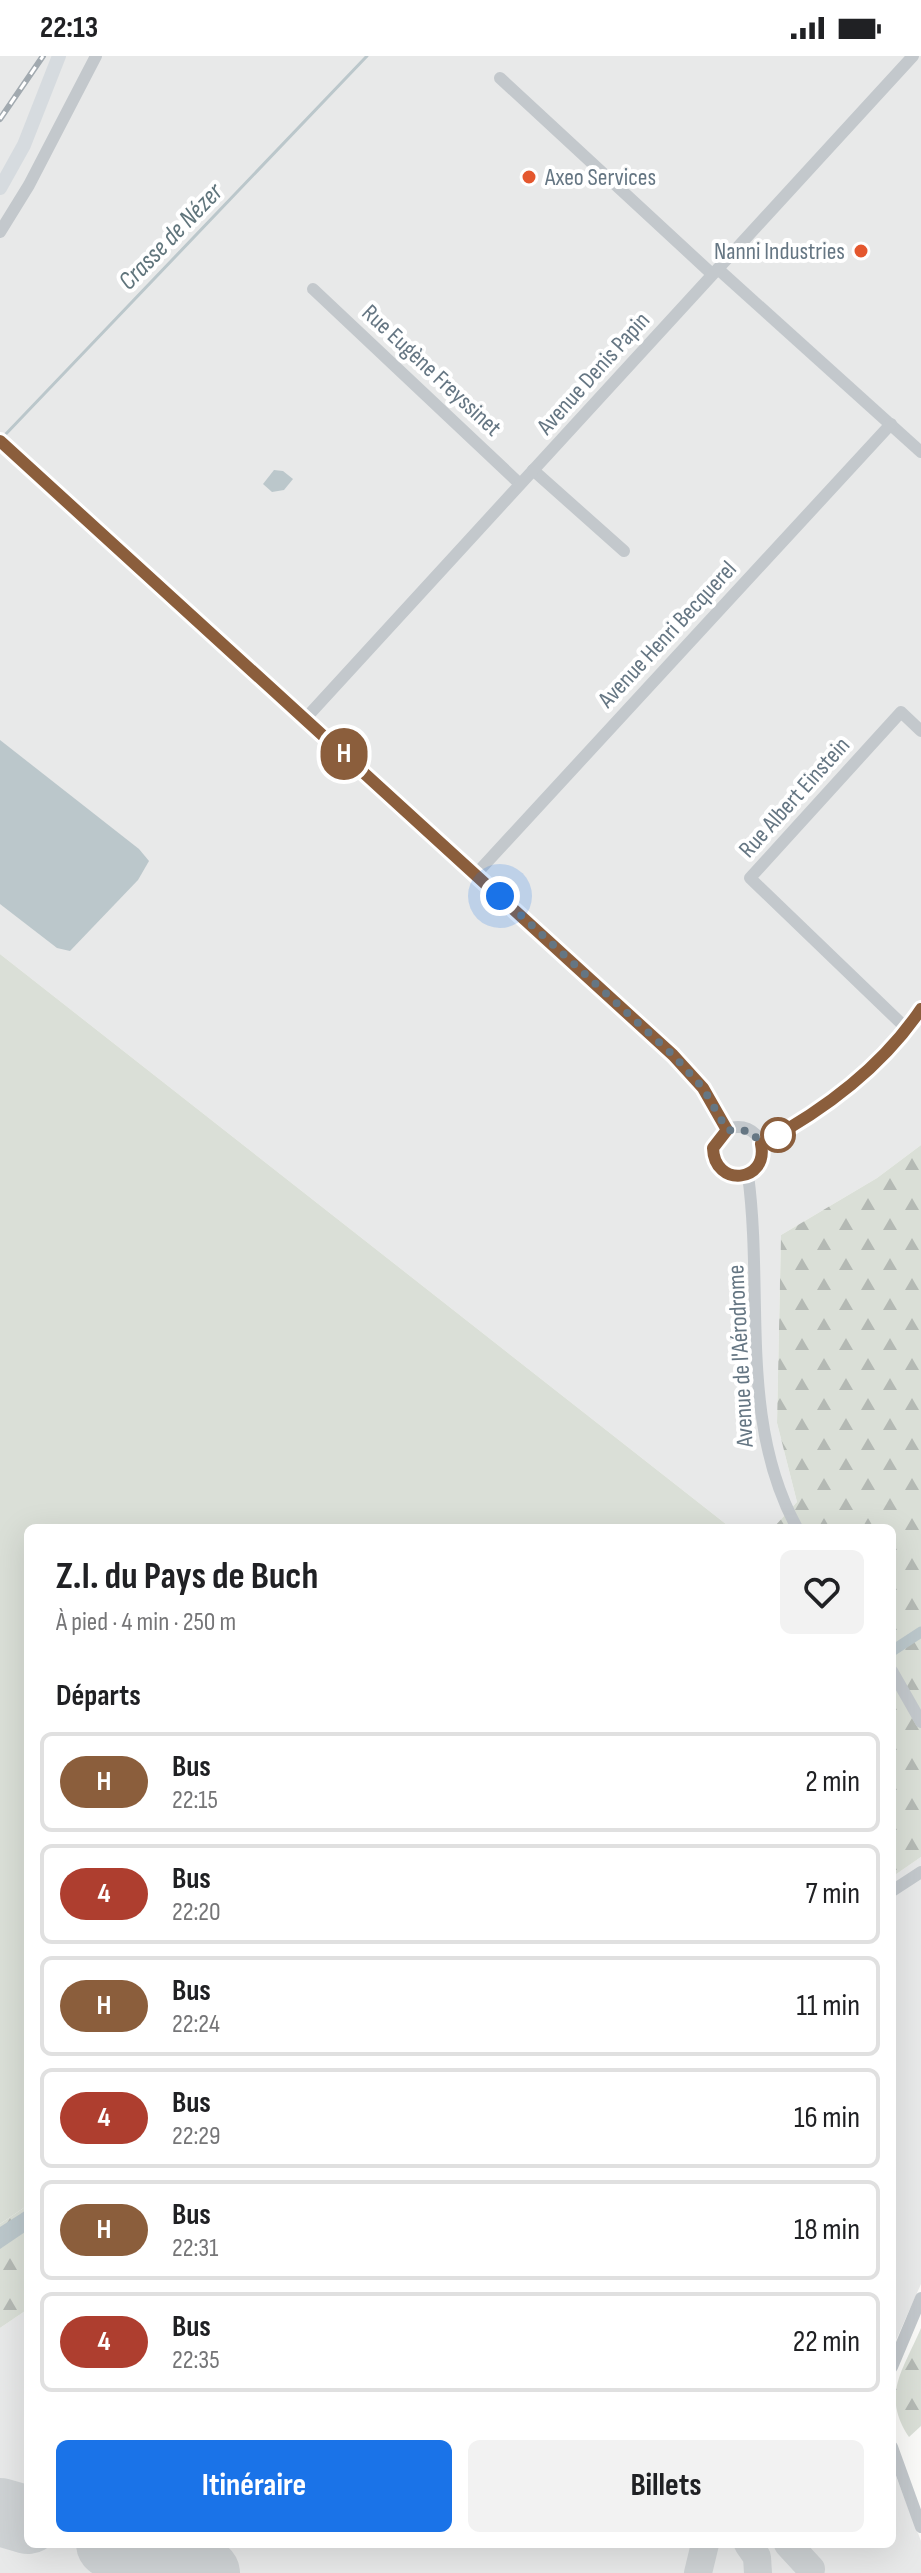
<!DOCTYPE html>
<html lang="fr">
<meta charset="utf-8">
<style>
:root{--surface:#fff;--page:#f2f2f2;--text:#202124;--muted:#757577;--line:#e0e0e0;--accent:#1a73e8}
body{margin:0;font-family:"Sofia Sans Condensed",sans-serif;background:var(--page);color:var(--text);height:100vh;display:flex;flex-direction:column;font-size:30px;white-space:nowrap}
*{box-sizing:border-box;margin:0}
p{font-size:26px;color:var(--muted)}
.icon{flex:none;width:44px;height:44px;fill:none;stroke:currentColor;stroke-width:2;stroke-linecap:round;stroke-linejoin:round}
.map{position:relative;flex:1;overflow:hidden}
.drawer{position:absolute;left:24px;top:1468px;width:872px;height:1024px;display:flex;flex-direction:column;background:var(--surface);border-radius:12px;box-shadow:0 8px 32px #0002}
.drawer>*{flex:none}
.badge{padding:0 16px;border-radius:26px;font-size:28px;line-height:52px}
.you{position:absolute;width:40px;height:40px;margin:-20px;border:6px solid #fff;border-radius:50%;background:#1a73e8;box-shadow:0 0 0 12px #1a73e833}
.map>.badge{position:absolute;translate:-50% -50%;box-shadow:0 0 0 4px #fff}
h2{padding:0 32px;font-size:30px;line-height:72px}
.round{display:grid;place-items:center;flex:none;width:84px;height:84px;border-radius:12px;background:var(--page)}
.head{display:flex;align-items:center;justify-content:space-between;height:136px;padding:0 32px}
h1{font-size:38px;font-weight:700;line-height:60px}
.cta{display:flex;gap:16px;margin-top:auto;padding:16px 32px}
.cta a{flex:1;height:92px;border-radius:12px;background:var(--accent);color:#fff;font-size:32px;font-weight:700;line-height:92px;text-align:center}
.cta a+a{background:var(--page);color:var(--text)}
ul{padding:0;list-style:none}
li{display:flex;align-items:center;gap:24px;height:100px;margin:0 16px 12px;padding:0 16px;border:4px solid var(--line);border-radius:12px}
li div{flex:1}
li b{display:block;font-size:30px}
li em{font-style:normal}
li .badge{min-width:88px;font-weight:700;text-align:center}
.status{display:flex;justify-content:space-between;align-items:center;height:56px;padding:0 40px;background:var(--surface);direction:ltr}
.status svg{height:22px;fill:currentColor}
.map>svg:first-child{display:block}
.built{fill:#e8e9e9}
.forest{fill:url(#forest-firs)}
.green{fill:#dadfd7}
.water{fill:#bbc7cb}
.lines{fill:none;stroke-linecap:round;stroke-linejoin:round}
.stream{stroke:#bbc7cb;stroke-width:3}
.canal{stroke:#bbc7cb;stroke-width:11}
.taxiway{stroke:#ced2d4;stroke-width:28}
.runway{stroke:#ced2d4;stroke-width:68}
.minor{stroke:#c3c8cc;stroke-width:12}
.major{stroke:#d6dbdf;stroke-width:14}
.rail-casing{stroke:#a2aab0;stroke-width:6}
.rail{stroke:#fff;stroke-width:3;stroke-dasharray:9;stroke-linecap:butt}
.line-casing{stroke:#fff;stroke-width:18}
.line{stroke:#8b5e3c;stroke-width:12}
.walk{stroke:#657683;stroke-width:8;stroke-dasharray:0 14.4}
.poi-dot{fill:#e4572e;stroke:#fff;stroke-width:3}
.stop-dot{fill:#fff;stroke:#8b5e3c;stroke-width:4}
.labels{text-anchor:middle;stroke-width:8;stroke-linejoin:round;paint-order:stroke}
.poi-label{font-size:24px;fill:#657683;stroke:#fff;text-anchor:start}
.street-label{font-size:24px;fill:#657683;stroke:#fff}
.water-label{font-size:26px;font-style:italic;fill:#60757c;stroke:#fff}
</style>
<div class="status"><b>22:13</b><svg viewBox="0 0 49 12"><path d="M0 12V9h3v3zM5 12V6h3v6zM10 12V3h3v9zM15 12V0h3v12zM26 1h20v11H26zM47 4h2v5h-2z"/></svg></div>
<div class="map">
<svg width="921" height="2517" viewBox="0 0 921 2517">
<defs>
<pattern id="forest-firs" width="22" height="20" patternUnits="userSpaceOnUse" patternTransform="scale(2)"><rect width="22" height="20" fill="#dadfd7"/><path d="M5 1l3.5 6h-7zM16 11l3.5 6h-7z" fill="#b4b9b4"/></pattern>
</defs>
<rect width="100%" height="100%" fill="#fafaf8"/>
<g class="built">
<polygon points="0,0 921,0 921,1089 877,1122 781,1179 777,1367 797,1446 773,1472 731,1472 0,898"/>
<polygon points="921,1801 921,2228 892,2293 892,1821"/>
<polygon points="28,2253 28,2488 892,2488 892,2410 921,2485 921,2517 0,2517 0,2272"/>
</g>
<g class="forest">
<polygon points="921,1089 921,1801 892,1821 892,1472 773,1472 797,1446 777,1367 781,1179 877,1122"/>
<polygon points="28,2149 28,2253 0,2272 0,2168"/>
<path d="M921,2272V2370L909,2381C881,2338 903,2315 921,2272Z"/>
</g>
<polygon class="green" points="0,898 731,1472 28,1472 28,2149 0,2168"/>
<g class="water">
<polygon points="274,414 283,415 293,423 284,434 272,436 263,428"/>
<polygon points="0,684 139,793 149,805 138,824 70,895 57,892 0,848"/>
<polygon points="28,2153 28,2174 0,2193 0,2171"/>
</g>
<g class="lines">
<polyline class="stream" points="3,381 367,0"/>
<polyline class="canal" points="892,1595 921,1576"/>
<g class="taxiway">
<polyline points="168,2488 178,2505 196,2514"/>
<polyline points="748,2488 757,2501 758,2517"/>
<polyline points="788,2488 811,2513"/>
<polyline points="131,2494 160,2488"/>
<polyline points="698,2517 705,2488"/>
</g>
<g class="runway">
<polyline points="0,2456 28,2464"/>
<polyline points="110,2488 206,2517"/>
</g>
<g class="minor">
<polyline points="500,22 712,218"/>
<polyline points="0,176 29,129 96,0"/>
<polyline points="718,213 921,396"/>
<polyline points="313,233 520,428"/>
<polyline points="0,385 673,999 703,1032 727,1074"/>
<polyline points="533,414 624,495"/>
<polyline points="305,663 913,0"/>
<polyline points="476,818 891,368"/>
<polyline points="907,973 750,822 901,656 921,675"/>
<circle cx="738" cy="1096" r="25"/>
<path d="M761,1088C823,1054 882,1011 921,952"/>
<path d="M748,1119C764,1237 738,1365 797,1472"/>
<polyline points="892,1615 921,1666"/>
<polyline points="892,1835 921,1816"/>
<polyline points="892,2311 921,2242"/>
<polyline points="892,2391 921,2471"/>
</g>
<polyline class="major" points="0,132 24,89 59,0"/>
<defs>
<polyline id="rail" points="0,63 43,0"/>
</defs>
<use href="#rail" class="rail-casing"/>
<use href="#rail" class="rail"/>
</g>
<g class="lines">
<defs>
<path id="line" d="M0,385L673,999L703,1032L727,1074L713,1092C714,1132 769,1127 761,1088C823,1055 882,1011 921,953"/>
</defs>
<use href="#line" class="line-casing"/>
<use href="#line" class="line"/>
<polyline class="walk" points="500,840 673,999 703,1032 727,1074 751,1075 761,1088 778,1079"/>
</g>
<g class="poi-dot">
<circle cx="529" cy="121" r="8"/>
<circle cx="861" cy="195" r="8"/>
</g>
<circle class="stop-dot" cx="778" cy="1079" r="16"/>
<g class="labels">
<g class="poi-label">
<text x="545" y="129">Axeo Services</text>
<text x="845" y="203" text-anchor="end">Nanni Industries</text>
</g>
<g class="street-label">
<text transform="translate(432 314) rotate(43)" y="8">Rue Eugène Freyssinet</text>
<text transform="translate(593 317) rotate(-48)" y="8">Avenue Denis Papin</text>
<text transform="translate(667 578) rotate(-47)" y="8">Avenue Henri Becquerel</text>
<text transform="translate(794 741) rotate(-48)" y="8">Rue Albert Einstein</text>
<text transform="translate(740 1300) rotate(-93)" y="8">Avenue de l'Aérodrome</text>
</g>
<g class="water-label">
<text transform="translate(170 180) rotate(-46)" y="9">Crasse de Nézer</text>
</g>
</g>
</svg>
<div class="you" style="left:500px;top:840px"></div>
<b class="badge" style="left:344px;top:698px;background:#8b5e3c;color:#fff">H</b>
<section class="drawer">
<div class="head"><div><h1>Z.I. du Pays de Buch</h1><p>À pied · 4 min · 250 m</p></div><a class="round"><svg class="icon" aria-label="heart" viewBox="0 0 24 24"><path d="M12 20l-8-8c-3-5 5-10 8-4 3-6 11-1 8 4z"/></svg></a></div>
<h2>Départs</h2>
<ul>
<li><span class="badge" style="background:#8b5e3c;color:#fff">H</span><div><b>Bus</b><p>22:15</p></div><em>2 min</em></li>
<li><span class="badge" style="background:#ae3e2f;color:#fff">4</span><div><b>Bus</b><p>22:20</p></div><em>7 min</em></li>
<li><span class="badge" style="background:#8b5e3c;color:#fff">H</span><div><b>Bus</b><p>22:24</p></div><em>11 min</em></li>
<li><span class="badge" style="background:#ae3e2f;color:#fff">4</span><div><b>Bus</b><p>22:29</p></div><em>16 min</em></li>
<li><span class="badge" style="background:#8b5e3c;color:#fff">H</span><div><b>Bus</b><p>22:31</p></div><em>18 min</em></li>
<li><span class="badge" style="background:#ae3e2f;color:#fff">4</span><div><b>Bus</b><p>22:35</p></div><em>22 min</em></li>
</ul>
<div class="cta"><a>Itinéraire</a><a>Billets</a></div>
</section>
</div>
